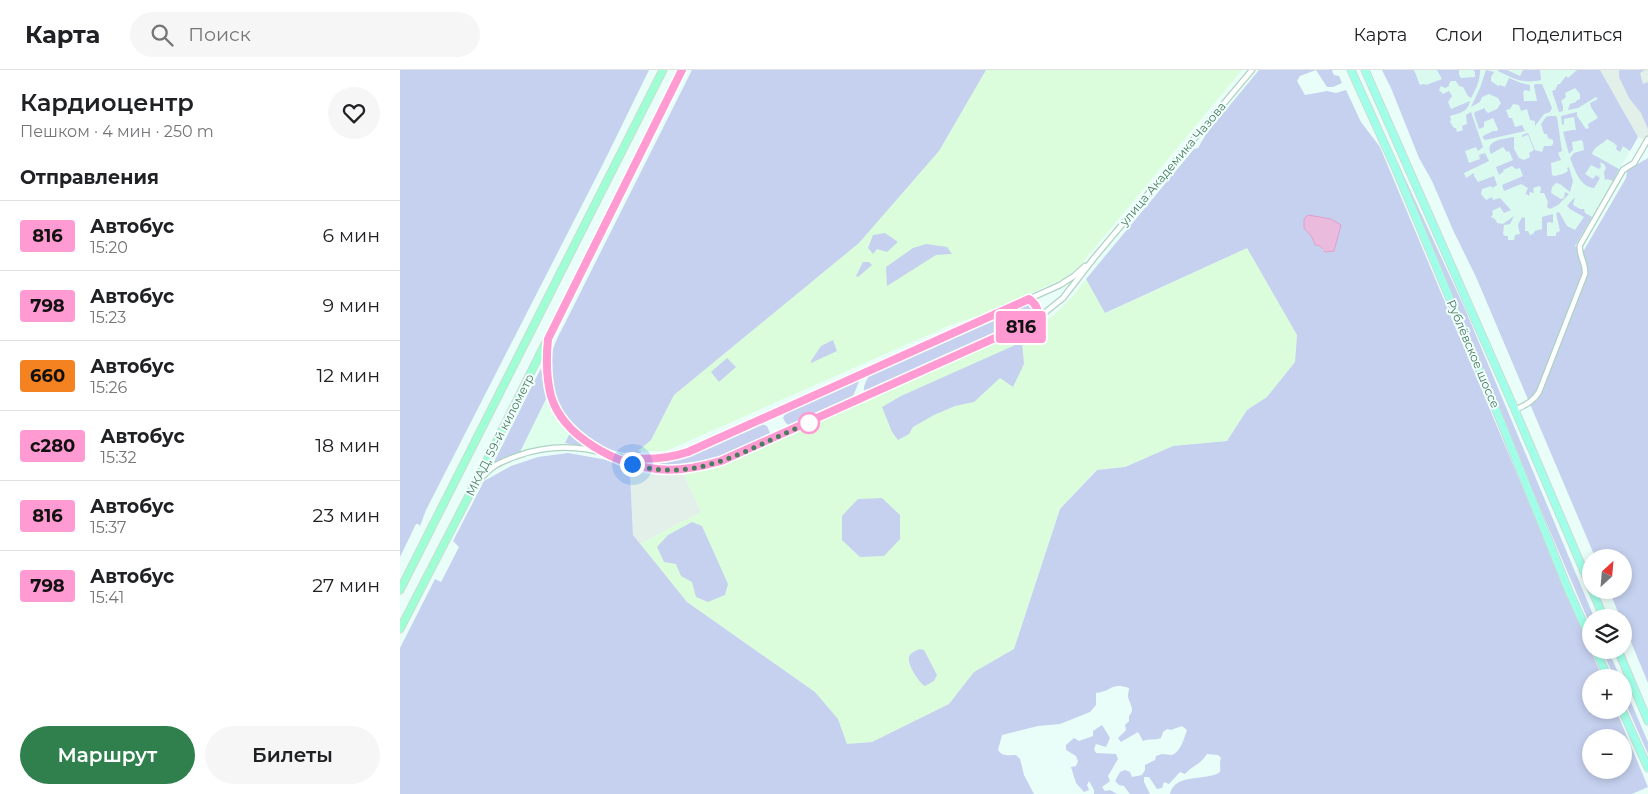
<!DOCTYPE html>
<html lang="ru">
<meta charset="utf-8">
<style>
:root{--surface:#fff;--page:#f6f6f6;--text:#202124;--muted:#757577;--line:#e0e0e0;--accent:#30804e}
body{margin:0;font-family:Montserrat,sans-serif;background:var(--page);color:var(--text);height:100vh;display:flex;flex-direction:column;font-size:19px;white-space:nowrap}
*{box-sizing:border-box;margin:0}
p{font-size:16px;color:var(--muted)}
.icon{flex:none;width:28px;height:28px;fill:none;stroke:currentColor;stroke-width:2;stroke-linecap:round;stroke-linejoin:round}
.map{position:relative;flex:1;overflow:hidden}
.panel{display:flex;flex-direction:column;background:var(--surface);width:400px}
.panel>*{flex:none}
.badge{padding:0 10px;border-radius:4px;font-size:18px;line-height:32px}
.needle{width:32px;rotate:26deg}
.tools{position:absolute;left:1182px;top:479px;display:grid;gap:10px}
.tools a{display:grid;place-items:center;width:50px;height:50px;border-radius:50%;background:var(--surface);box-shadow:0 2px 8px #0003;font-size:25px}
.you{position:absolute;width:25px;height:25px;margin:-12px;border:4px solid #fff;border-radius:50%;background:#1a73e8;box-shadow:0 0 0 8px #1a73e833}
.map>.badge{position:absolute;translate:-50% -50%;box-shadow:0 0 0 2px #fff}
h2{padding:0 20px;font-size:19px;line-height:45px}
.round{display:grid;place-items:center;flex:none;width:52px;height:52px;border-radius:26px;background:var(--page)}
.head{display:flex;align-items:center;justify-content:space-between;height:85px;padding:0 20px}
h1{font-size:24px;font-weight:600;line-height:38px}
.cta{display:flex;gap:10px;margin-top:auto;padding:10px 20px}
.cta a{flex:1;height:58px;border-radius:30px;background:var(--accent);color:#fff;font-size:20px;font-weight:600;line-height:58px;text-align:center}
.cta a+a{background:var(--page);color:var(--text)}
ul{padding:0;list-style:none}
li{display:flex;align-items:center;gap:15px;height:70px;padding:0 20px;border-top:1px solid var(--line)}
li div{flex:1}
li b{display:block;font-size:19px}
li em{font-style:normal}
li .badge{min-width:55px;font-weight:700;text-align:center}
header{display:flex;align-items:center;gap:30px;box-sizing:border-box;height:70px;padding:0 25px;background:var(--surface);border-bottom:1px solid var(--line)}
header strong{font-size:24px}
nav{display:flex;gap:28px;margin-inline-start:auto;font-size:18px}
.search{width:350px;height:45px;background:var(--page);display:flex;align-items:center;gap:12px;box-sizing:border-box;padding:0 18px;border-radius:28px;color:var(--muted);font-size:19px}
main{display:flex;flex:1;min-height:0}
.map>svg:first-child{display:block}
.residential{fill:#daf9ef}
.commercial{fill:#ddffec}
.industrial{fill:#e3f0ea}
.medical{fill:#dcfddc}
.green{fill:#c5d1ef;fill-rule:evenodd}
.water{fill:#ebbbde;stroke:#dea0cd}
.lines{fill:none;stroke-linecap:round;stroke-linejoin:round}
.minor-casing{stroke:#add3c2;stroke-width:7}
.primary-casing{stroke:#ccdbd3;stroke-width:9}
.trunk-casing{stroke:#ccdbd3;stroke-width:9}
.minor{stroke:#fff;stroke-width:4.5}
.primary{stroke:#a0ffe8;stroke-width:7}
.trunk{stroke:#9efed4;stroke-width:7}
.line-casing{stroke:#fff;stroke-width:11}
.line{stroke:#ff9ad2;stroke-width:8}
.walk{stroke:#497d62;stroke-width:5;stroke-dasharray:0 9}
.stop-dot{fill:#fff;stroke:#ff9ad2;stroke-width:2.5}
.labels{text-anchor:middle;stroke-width:4;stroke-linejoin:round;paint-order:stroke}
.street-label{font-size:12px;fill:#497d62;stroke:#f2fffc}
</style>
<header>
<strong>Карта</strong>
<div class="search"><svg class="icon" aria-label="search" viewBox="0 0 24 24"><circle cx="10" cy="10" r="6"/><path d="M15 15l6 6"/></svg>Поиск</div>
<nav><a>Карта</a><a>Слои</a><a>Поделиться</a></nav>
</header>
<main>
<section class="panel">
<div class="head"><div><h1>Кардиоцентр</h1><p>Пешком · 4 мин · 250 m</p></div><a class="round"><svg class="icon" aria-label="heart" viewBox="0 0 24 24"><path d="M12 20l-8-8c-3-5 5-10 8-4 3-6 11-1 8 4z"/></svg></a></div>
<h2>Отправления</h2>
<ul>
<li><span class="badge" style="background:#ff9ad2;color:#111">816</span><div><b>Автобус</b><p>15:20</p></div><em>6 мин</em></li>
<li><span class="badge" style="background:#ff9ad2;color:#111">798</span><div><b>Автобус</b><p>15:23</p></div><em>9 мин</em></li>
<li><span class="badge" style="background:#f58220;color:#111">660</span><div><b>Автобус</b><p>15:26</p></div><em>12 мин</em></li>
<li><span class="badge" style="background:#ff9ad2;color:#111">с280</span><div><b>Автобус</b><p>15:32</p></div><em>18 мин</em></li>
<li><span class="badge" style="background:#ff9ad2;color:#111">816</span><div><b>Автобус</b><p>15:37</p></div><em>23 мин</em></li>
<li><span class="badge" style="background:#ff9ad2;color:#111">798</span><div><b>Автобус</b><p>15:41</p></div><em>27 мин</em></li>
</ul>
<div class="cta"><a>Маршрут</a><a>Билеты</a></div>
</section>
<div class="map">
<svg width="1248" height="724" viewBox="0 0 1248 724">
<rect width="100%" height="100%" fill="#eafef9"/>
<polygon class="residential" points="1014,0 1200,0 1238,67 1175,176 1095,183"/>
<polygon class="commercial" points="147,327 159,350 170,363 165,373 140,376 120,382"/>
<g class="industrial">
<polygon points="1200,0 1248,0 1248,71 1238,67"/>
<polygon points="236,401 248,404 284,405 301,442 240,474 233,465 230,403"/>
</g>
<g class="medical">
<polygon points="586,0 842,0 678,198 663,209 578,246 553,254 266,381 237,381 251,370 274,325 459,173 539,81"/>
<polygon points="847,178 897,265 895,292 867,327 847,340 827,371 773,376 724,397 696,400 660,439 614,579 574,602 549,634 472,672 447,674 438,649 415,622 287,532 240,474 301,442 284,405 324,395 641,253 654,245 674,225 686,209 706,243"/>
</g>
<g class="green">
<polygon points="0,0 249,0 203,94 26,440 20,456 18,454 16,454 0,487"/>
<path d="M292,0H586L539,81L459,173L274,325L251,370L238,381H242L236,385C223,383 207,380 196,373C189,369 183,363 178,358C158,339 149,322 150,293C151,281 157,268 163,257Z"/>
<path d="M859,0H933L932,1L934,5L939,6L942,13L933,17H927L916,0L900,6L897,11L905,25L927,21L936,23L946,20L961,52L980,77L1202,607L1191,608V640H1216L1248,717L1232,724H770C775,702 806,712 820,702C821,697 819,693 821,688L818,685L807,684C800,695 793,695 785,704L780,702L769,714L764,712L762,718L757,719L749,707H744V712L750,724H730L724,716L719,715L715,711L720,702L725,700L730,702L732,707L742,705L745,700V695L755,690L756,686L762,684L772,685C782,680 783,670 787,660L782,656L771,660L767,659L763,662L761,668C755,671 749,668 743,671L738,662L721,672L718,668L726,660L725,655L729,651V646C736,638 729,635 728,626C728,623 729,620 729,618C710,612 713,621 696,623V635L690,642L660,654L638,656L602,665L598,680C603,687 608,685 616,685L620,689L624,705L634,724H0V578L35,509L41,512L58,479L59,477L53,471L84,411L111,396L138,387L168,383L202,389L225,395L230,403L233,465L287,532L415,622L438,649L447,674L472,672L549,634L574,602L614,579L660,439L697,400L725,397L773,376L827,371L847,340L867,327L895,292L897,265L847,178L705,243L686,209L794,79L798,78L806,64ZM904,158L935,175L934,181H923L920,176L915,175L912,167ZM1191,668H1224V700H1191Z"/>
<path d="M982,0H1014L1020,15L1024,14L1026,15L1042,9L1037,0H1059V5L1061,8L1075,7V2L1073,0H1080C1080,11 1076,19 1071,28L1068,26L1063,17L1059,16L1056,11H1051L1049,14V16L1045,18L1041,16L1039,20L1043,24L1049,21L1052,26L1048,32L1051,39L1070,31C1067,43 1061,42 1050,46L1051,50L1050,52L1054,58H1056L1057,62L1063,60L1062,56L1067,54L1066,45L1071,42L1083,77L1078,81L1076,77L1065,81L1069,93L1080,89L1079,85L1085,83L1089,91L1064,103L1066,108L1074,103V106L1078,112L1094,106L1097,115L1092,118L1091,116L1082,119L1081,124L1086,130L1092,127L1093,130L1100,128L1111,140L1104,143L1100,137L1092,141L1093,144L1091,147L1095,149L1097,153L1103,154L1114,146L1110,154L1104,155L1103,164L1105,166H1108V170H1114L1115,165L1120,164L1118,155L1122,147L1125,148V161H1128L1130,165L1133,164L1135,161L1142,159V147L1153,144V153L1149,152L1147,153V166H1156V163L1160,161L1156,143L1159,142L1167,156L1175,160L1184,147L1170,139L1167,136L1175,127L1173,135L1180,139H1184L1185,143L1192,147L1175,176L1184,180L1226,108L1227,100L1248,88V613L1224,555V548L1220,547L1209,520H1224V488L1195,487L1076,207L1053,160L1032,111L1019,88L991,18Z"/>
<polygon points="1086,0 1094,2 1091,7 1091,11 1098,16 1100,15 1105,17 1109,8 1121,13 1130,15 1130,21 1125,20 1123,22 1124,31 1137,31 1134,16 1135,14 1142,14 1152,38 1150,42 1144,44 1135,56 1135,51 1130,50 1127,39 1121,41 1119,35 1113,34 1110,39 1106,40 1109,48 1112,48 1115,57 1122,55 1125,61 1085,70 1083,68 1083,66 1093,61 1097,61 1098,59 1093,48 1084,52 1084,57 1079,59 1074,44 1075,42 1085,38 1085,40 1088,43 1097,39 1101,33 1098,28 1089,24 1082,27 1080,32 1071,37 1080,18"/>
<path d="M1098,0H1107L1120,6L1123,0H1140L1141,10C1122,14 1115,9 1098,1Z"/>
<path d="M1177,0H1200L1238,67L1230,81L1223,76L1220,82L1216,79L1217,76L1214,73L1207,69C1202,75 1194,76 1192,84L1219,99L1213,111L1207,109L1205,110L1204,102L1206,98L1204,94L1200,92L1201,97L1199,99L1191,95L1185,104L1193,109L1196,105L1200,108L1194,118C1179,116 1175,100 1170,88L1174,83L1184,80L1183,72L1181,70L1172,72L1173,80L1169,84L1163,62L1172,60H1176L1174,47L1164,49V54L1162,55L1161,46L1177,42V46L1186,59L1189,58L1188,54L1198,48L1191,37L1190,33L1198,29L1196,27L1178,38L1168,40L1170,34L1176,32V31L1180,29V24L1175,18L1165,23L1166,27L1161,31L1163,36V41L1159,42L1152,21L1155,20L1158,14H1160L1166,6L1168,8Z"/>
<polygon points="1219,0 1245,0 1240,3 1243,14 1248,12 1248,59 1241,43 1229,28 1219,7"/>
<path d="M1150,46H1155L1157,47L1162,81L1158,83L1161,90L1151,93L1152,105L1154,106L1163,104L1168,101L1167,98L1169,97L1173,111L1170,122L1160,114L1156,113L1152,117L1151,123L1161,129L1164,128L1165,122L1169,124L1158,135L1150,139L1147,137L1148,132L1144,123H1140L1141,118L1140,116L1133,118L1134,123L1130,122L1129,126L1127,124L1125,125L1128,118L1121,114L1104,121L1102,115L1123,106L1120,98L1116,99L1112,96L1103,100L1104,101L1099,105L1096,97L1113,90L1109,81L1107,82L1103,77L1091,84C1084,70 1104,69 1114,67V79L1119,88L1124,90L1130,87L1129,83L1134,80L1128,65L1122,67V65L1128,63L1135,80L1142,82L1144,76H1151L1153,74V70L1148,68L1147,64H1144L1141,54L1146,47Z"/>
<polygon points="996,89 1065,239 1194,547 1191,548 1191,557 1126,405"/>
<polygon points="485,163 498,172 487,182 477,179 473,184 468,178 473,165"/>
<polygon points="526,174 547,177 552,184 536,185 487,216 486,197 513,178"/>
<polygon points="463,192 469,192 472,195 458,207 456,206"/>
<path d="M626,234H631L635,237V245L632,248L468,322H464C463,314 468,307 473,302Z"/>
<polygon points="433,270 437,281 411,293 411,291 421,276"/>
<polygon points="622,272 624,294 613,317 600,308 574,332 555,336 534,345 513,357 509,364 498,370 492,362 482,337 501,326"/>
<polygon points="327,288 336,297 319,312 311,302"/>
<polygon points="141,298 147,327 120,382 93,394"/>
<path d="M459,308L460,309L452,329L449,331L394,356C388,356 386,354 383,348L387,341Z"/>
<path d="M359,354H362L367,356L370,363L368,367C324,386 290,403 241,394V392C278,398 326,369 359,354Z"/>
<polygon points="170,363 181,372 192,378 191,379 165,373"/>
<polygon points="482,428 500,445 500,469 484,486 460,487 442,470 442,446 458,429"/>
<polygon points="292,452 302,456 328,514 325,525 308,532 296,527 292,512 281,506 276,494 264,492 257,477 268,465"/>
<path d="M519,579L524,580L537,605L534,611L525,616C519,613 507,594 509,587C511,582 516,581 519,579Z"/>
<polygon points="1202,580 1208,580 1220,607 1214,607"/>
<polygon points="1224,616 1248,672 1248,684 1224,630"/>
<polygon points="702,655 710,668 706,677 696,674 694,679 696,683 716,684 718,689 708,706 710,711 702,717 705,721 710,720 717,724 694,724 694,720 689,711 687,715 689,720 684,722 676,713 671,697 676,696 678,691 676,686 666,680 666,675 674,668 679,671 693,666 693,661"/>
</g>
<polygon class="water" points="908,145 931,149 941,155 934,181 925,182 920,176 915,175 912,167 904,158 904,149"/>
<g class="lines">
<defs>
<g id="minor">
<path d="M148,271C144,324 154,354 202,381"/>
<path d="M1115,340C1125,335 1133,332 1139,322L1185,204C1186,192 1178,185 1180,175L1223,100L1234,93L1248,69"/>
<path d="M219,387C246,390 262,391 289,382L660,215L674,206L685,196"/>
<path d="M79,410C83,406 88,401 93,397C100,392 109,389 117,386C148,375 179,375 210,385C226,390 240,398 257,399C279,401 300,397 321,391L637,249L663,228L694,188L852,0"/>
</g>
<g id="primary">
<polyline points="951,0 995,97 1099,347 1168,519 1191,570"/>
<polyline points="965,0 1115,340 1191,518"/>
<polyline points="1192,520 1204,548"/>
<polyline points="1196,580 1208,608"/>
<polyline points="1218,580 1248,651"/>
<polyline points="1222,640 1248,698"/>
</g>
<g id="trunk">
<polyline points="0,520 263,0"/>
<polyline points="0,559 76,412 282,0"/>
</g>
</defs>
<use href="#minor" class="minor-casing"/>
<use href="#primary" class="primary-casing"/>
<use href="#trunk" class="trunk-casing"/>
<use href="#minor" class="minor"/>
<use href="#primary" class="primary"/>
<use href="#trunk" class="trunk"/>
</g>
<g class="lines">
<defs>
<path id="line" d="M227,388C249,390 267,389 288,382L629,229C637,235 639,240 637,249L321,391C300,397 278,402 257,399C217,395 163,367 151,326C146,307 146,289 148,269L282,0"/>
</defs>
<use href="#line" class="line-casing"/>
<use href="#line" class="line"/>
<path class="walk" d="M232,394C240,396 247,398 255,399C309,407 361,372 409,353"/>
</g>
<circle class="stop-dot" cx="409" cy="353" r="10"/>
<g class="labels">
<g class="street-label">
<text transform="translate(773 94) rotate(-50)" y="4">улица Академика Чазова</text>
<text transform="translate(1073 284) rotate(67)" y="4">Рублёвское шоссе</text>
<text transform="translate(100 365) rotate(-63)" y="4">МКАД, 59-й километр</text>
</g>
</g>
</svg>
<div class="tools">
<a><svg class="needle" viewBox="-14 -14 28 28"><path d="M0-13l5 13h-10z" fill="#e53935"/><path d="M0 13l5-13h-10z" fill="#757577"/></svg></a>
<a><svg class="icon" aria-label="layers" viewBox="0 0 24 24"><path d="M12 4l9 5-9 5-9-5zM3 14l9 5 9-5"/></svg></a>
<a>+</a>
<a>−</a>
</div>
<div class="you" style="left:232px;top:394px"></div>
<b class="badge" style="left:621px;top:257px;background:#ff9ad2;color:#111">816</b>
</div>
</main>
